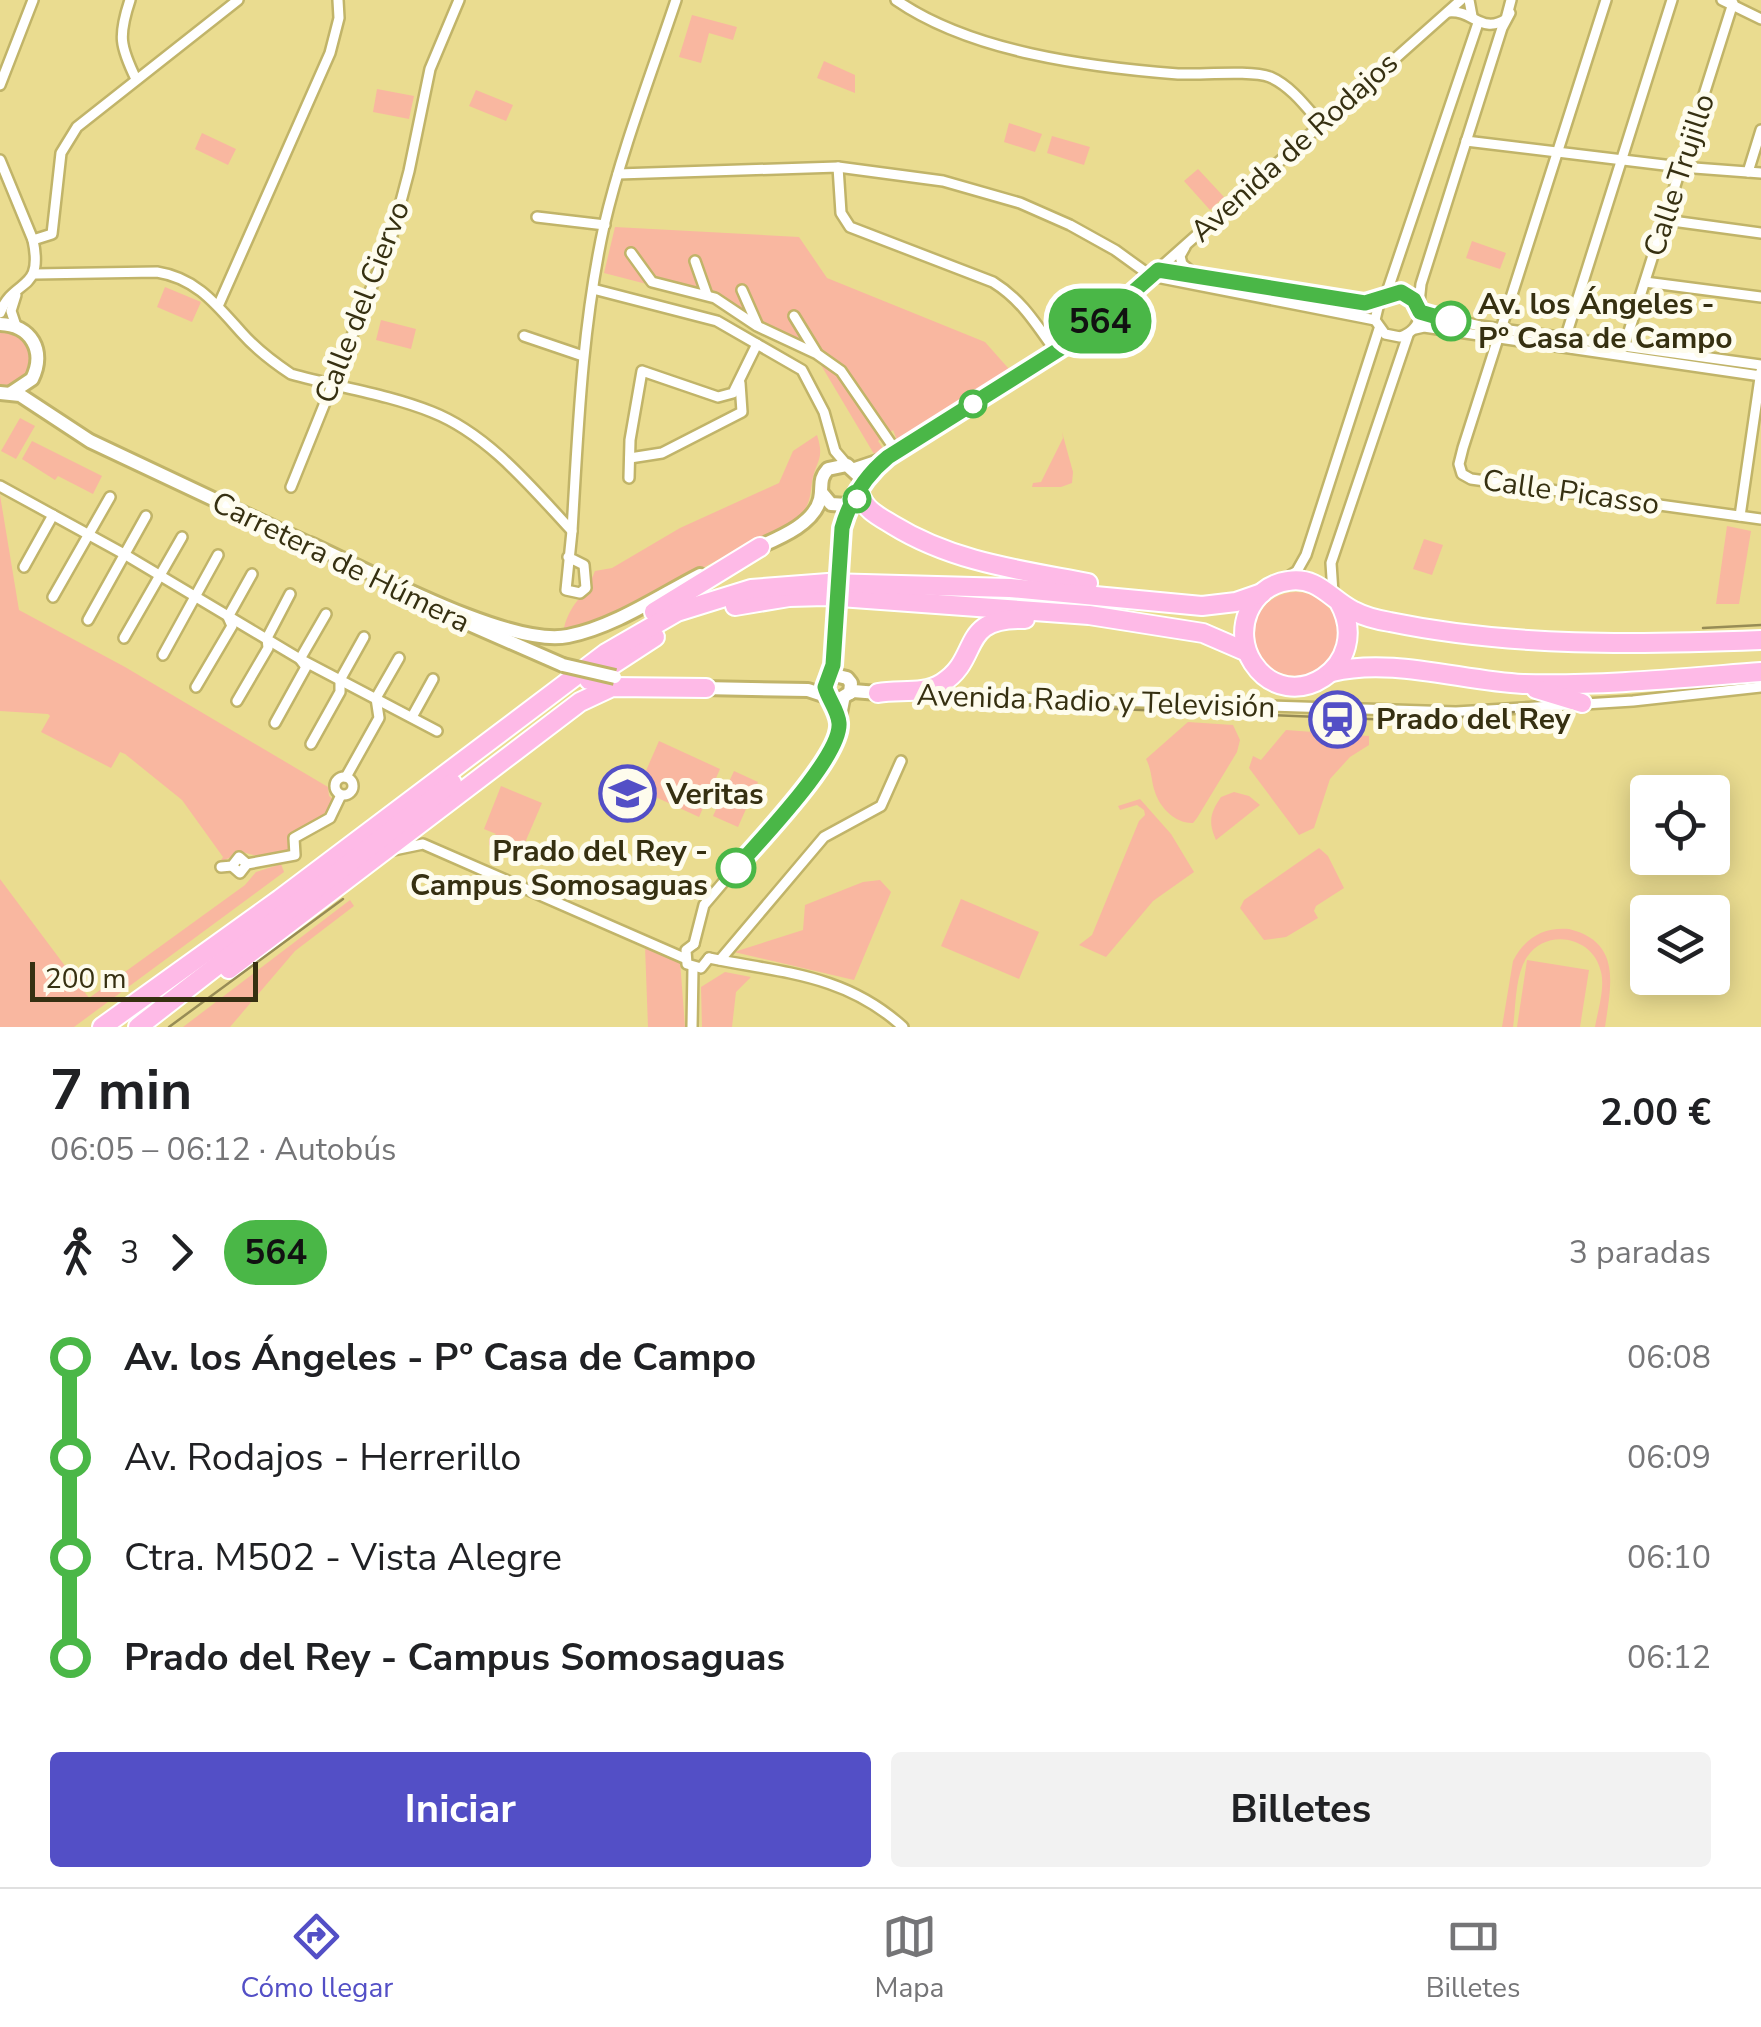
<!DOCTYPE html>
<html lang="es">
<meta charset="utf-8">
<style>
:root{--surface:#fff;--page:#f2f2f2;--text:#202124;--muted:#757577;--line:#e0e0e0;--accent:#534fc6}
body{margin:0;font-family:"Nunito Sans",sans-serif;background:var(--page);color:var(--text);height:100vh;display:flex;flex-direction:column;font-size:38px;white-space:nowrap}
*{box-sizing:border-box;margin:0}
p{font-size:32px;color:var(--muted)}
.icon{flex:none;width:55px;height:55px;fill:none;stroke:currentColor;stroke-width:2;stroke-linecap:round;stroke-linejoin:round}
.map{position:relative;height:1027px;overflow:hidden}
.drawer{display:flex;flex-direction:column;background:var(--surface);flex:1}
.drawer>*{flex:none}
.badge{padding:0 20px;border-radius:32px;font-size:35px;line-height:65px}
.fabs{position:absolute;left:1630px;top:775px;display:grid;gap:20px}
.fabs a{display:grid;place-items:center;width:100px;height:100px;border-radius:10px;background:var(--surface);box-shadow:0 5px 25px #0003;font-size:50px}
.scale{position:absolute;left:30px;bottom:25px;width:228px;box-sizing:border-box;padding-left:10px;border:5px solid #363011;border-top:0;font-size:28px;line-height:35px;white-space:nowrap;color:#363011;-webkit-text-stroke:8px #fefced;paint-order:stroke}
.map>.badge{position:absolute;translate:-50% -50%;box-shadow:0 0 0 5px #fff}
.legs{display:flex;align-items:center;gap:15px;height:110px;padding:0 50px;font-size:32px}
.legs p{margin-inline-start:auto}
.headline{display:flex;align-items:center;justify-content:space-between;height:170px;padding:0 50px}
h1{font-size:55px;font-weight:700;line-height:75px}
.button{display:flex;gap:20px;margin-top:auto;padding:20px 50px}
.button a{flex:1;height:115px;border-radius:10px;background:var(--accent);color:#fff;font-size:40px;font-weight:700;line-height:115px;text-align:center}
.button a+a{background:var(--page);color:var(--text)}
ul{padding:0 50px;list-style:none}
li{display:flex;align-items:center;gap:35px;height:100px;font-size:38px}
li i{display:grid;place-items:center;width:15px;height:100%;margin:0 12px;background:currentColor}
li i::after{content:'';width:25px;height:25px;margin:-12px;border:8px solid;border-radius:50%;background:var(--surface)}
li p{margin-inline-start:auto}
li:first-child i{background:linear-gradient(#0000 50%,currentColor 0)}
li:last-child i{background:linear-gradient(currentColor 50%,#0000 0)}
.dock{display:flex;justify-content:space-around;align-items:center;height:140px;border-top:2px solid var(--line);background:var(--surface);font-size:28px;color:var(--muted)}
.dock a{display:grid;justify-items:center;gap:5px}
.dock .selected{color:var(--accent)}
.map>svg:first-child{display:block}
.green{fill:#f9b7a0}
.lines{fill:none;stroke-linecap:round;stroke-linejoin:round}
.street-casing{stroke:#c1b469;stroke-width:14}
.secondary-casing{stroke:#c1b469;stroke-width:18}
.highway-casing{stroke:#fff;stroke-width:22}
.street{stroke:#fff;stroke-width:9}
.secondary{stroke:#fff;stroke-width:12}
.highway{stroke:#febae7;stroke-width:18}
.tram{stroke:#978c55;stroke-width:2.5}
.street-bridge-casing{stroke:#c1b469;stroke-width:14;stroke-linecap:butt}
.secondary-bridge-casing{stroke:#c1b469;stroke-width:18;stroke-linecap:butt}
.street-bridge{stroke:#fff;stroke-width:9}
.secondary-bridge{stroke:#fff;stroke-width:12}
.line-1-casing{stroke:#fff;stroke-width:22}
.line-1{stroke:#4ab747;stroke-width:15}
.stop-1-dot{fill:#fff;stroke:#4ab747;stroke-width:5}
.labels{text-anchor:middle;stroke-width:10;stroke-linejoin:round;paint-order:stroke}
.street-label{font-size:30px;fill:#363011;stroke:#fefced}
.stop-label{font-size:30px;font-weight:bold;fill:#363011;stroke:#fefced;text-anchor:start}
.poi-label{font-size:30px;font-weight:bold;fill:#363011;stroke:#fefced;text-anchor:start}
</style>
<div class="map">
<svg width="1761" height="1027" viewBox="0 0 1761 1027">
<rect width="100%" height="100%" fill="#eadc90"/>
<g class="green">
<polygon points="692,15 737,27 733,40 709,33 701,63 679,57"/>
<polygon points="824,61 855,75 855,93 817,78"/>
<polygon points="377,89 414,96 409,119 373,112"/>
<polygon points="476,90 513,105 506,121 469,106"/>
<polygon points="1009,123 1042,134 1035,152 1004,142"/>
<polygon points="202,133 236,149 228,165 195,149"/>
<polygon points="1052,136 1090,147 1084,165 1047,153"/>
<polygon points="1198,169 1224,197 1210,210 1184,181"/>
<polygon points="615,227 799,237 827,278 985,342 1009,369 897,440 893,430 878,441 884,450 874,454 818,360 762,333 716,302 604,273"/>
<polygon points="1472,241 1506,253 1500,269 1466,258"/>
<polygon points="165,287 201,302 192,322 157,307"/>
<polygon points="381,320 416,329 411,349 376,340"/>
<path d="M4,331C41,337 38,386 0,386V332Z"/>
<polygon points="20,418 35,426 16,459 1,451"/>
<polygon points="1062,432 1073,472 1072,483 1061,487 1032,487 1033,483 1041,482 1063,438"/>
<path d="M817,435C825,460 816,460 812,482C810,498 810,504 799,518L629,606L563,633C568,603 585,598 595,571L612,568L680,528L779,483L793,451Z"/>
<polygon points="32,441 102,476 93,494 58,476 55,480 22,459"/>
<polygon points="0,495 19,610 125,667 328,787 329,796 336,802 318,820 289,837 289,851 257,856 242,852 220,862 223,857 182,800 125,754 120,752 111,768 41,732 50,716 48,714 0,711"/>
<polygon points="1727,526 1751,531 1739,604 1716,604"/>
<polygon points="1424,539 1443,545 1432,575 1413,569"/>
<circle cx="1296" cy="634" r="42"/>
<path d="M1188,722L1233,725L1240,740L1237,752L1197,818L1193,823C1176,824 1160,808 1155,792C1151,781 1152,770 1146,759Z"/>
<polygon points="1286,730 1369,736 1369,745 1350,757 1330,779 1314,828 1299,835 1249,768 1253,756 1261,760"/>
<polygon points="659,741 720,769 699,817 638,789"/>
<polygon points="734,771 758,782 738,827 713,816"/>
<polygon points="501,786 542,803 524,845 499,835 495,848 489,845 489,839 496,834 484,829"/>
<path d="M1234,792L1249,796L1260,805L1216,840C1208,822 1210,813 1221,797Z"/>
<polygon points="1140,799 1171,834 1194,872 1153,901 1106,957 1079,945 1092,935 1139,821 1145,815 1144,810 1137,805 1120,810 1118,806"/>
<polygon points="1319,848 1328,856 1344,888 1316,906 1314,911 1318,918 1286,937 1264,940 1240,908 1244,900"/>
<polygon points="281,864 284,872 74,1027 0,1027 0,879 89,998 245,885 256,872"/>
<polygon points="880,880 891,892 854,980 734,952 803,930 805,905 863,882"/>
<polygon points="961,899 1039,932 1019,979 941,946"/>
<polygon points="350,900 354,906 295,951 230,1027 183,1027"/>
<path d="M1569,929C1622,942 1611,985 1605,1027H1595C1598,1010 1605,988 1601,972C1594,937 1547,927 1527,957C1515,975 1516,1006 1513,1027H1502L1513,961C1525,938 1543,927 1569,929Z"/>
<polygon points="645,946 680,961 685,1027 648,1027"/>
<polygon points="1527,960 1589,970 1580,1027 1517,1027"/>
<polygon points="725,972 751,977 736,992 732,1027 702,1027 701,987"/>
</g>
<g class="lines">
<defs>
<g id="street">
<path d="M130,0C118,36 120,46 136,79"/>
<path d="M896,0C971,52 1088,67 1178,74C1201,75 1251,70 1270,77C1291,86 1307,108 1321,124"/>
<polyline points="1469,0 1472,16"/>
<polyline points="1606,0 1463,448 1459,464 1462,474 1471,479 1761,519"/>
<polyline points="1722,0 1761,19"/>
<path d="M1448,12C1472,9 1482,35 1506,19L1511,0"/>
<polyline points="0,85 33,0"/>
<polyline points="1466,141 1681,167 1761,173"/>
<polyline points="0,160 33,240"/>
<path d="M838,167L841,213L850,227L993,282C1022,300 1036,324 1056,352"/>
<polyline points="1748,172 1761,130"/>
<polyline points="618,174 838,167 943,181 1020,203 1070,225 1115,250 1151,276 1375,320"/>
<polyline points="537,217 605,225"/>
<polyline points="1665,220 1761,233"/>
<polyline points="1185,247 1180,256 1182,264 1194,274"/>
<polyline points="631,253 652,282 715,298 757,326 817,354 841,371 896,451"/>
<polyline points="695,261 707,295"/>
<path d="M1157,269L1365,303L1401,292C1426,302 1425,329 1400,337L1385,334L1375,320L1380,299"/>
<path d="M35,274L157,272C196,278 216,304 241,332C255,348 273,362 291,374C337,387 387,394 432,412C488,434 532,488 572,531"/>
<polyline points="1645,282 1761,297"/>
<polyline points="593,289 717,321 802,370 824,412 835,451 847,465"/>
<polyline points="742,290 757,324"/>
<polyline points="1386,295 1478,23"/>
<polyline points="1419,303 1421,284 1502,28 1510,13"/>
<polyline points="219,304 330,53 339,18 338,0"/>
<polyline points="1420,312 1480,326 1761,365"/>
<path d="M0,313C14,277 44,293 33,240L52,234L61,153L77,127L238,0"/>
<polyline points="794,316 816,352"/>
<polyline points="16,326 11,311 16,295"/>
<polyline points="1415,329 1424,327 1761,376"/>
<polyline points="524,336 583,356"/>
<polyline points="1565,339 1672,0"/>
<polyline points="1624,347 1733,3"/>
<polyline points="630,458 662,453 742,412 740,383"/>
<polyline points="853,468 880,459"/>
<polyline points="629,478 630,440 642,371 718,397 733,393 757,344"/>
<polyline points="0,486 124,554 300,659 437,731"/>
<polyline points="862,486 876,467 896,451 1090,330 1461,0"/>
<polyline points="291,487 391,239 409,171 430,69 459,0"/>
<polyline points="1740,516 1761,371"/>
<path d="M568,557L584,565L586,588L580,593L566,590L572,531C578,429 582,326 604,226C622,149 651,75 676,0"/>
<polyline points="24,567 53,515"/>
<polyline points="840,569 843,528 851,504"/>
<polyline points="1288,577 1297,571 1306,555 1379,329"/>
<polyline points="1333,593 1331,563 1408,335"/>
<polyline points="53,597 110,497"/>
<polyline points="88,620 146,516"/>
<polyline points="124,638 182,537"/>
<polyline points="163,655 218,555"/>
<polyline points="829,677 833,665 838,609"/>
<polyline points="196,687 232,626 228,617 252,574"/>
<polyline points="925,695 1456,712 1633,701 1761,687"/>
<polyline points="237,701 268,648 267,638 290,594"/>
<polyline points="412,717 433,679"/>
<polyline points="275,723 306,667 300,659 326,614"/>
<polyline points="311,744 340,692 340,680 364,637"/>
<polyline points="346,777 379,718 376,698 399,658"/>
<circle cx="344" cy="786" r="9"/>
<polyline points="394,850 423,844 684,958"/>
<polyline points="232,866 240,873 247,864 295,855 294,838 330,818 341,795"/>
<polyline points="221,867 232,866 239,857 247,864"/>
<polyline points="694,944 704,905 824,764 837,739 845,698"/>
<polyline points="694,944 686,950 687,964 701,968 709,958"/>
<path d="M709,958C783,973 845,974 903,1027"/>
<polyline points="720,960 824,837 881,806 901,761"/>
<polyline points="692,1027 693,968"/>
</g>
<g id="secondary">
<path d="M0,324C31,325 46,351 32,379L11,393"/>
<polyline points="0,393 20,395 90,441 317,548"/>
<path d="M310,544C368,570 510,648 568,636C614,627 659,596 700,575"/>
<path d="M754,549C776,539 814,525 820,499C823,486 818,480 828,469L847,465L860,477V494L847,505L831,504L821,492"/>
<polyline points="460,620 563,665"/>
<polyline points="702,688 808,690 838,700 853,691 878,693"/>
<polyline points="828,696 826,681 834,675 847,678 851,683 850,693"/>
</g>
<g id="highway">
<path d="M860,494C865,510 878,516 893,525C953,562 1020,570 1088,583"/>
<path d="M1339,602C1375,666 1290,719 1253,663C1232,631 1250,586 1288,581C1318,576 1330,599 1354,611C1365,617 1378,620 1390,622C1511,647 1638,645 1761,640"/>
<polyline points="735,606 789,597 826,596 1089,615 1203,633 1247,652"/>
<polyline points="654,612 760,547"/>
<path d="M1332,672C1391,657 1462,681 1523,684C1603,686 1682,678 1761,672"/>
<polyline points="589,680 655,637"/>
<polyline points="1536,689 1582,703"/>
<path d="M878,693C899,689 923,695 942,683C982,658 957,617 1025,619"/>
<polyline points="229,969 580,702 612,687 706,688"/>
<polyline points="102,1027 280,899 606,653 677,612 751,589 828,583 1010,588 1202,606 1236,602 1262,593"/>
<polyline points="138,1027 452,783"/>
</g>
</defs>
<use href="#street" class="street-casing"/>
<use href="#secondary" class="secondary-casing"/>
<use href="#highway" class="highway-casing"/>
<use href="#street" class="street"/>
<use href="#secondary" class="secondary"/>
<use href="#highway" class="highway"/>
<g class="tram">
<polyline points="1703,628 1761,625"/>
<polyline points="990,704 1418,721 1514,712"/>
<polyline points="169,1027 343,899"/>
</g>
<defs>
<polyline id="street-bridge" points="838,609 840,569"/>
<polyline id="secondary-bridge" points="563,665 615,677"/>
</defs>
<use href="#street-bridge" class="street-bridge-casing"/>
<use href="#secondary-bridge" class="secondary-bridge-casing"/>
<use href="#street-bridge" class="street-bridge"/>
<use href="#secondary-bridge" class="secondary-bridge"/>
</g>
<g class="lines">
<defs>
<path id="line-1" d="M736,868C759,841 842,756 839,723C838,710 828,699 825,687L833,665L842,528C850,500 866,475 888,457L1090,330L1158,270L1365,303L1401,292L1414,300L1420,312L1451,321"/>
</defs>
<use href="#line-1" class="line-1-casing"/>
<use href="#line-1" class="line-1"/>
</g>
<defs>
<symbol id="station-ring" viewBox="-11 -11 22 22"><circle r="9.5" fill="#fefced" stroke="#534fc6" stroke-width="1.5"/><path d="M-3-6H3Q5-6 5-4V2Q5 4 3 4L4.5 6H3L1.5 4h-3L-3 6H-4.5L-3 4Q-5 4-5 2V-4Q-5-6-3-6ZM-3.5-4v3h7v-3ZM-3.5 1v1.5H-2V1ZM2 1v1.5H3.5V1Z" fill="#534fc6"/></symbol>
<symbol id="university-ring" viewBox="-11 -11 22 22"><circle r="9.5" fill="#fefced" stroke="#534fc6" stroke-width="1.5"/><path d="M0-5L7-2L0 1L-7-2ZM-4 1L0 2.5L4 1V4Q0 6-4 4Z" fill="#534fc6"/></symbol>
</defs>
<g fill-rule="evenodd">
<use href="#station-ring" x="1306" y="688" width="63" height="63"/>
<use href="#university-ring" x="596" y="762" width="63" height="63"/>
</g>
<g class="stop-1-dot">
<circle cx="1451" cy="321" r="18"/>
<circle cx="973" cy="404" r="12"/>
<circle cx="857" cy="499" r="12"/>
<circle cx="736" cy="868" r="18"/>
</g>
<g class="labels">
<g class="street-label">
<text transform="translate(1294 147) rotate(-42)" y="10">Avenida de Rodajos</text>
<text transform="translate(1679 175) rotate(-72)" y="10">Calle Trujillo</text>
<text transform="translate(362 302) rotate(-69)" y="10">Calle del Ciervo</text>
<text transform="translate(1571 492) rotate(8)" y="10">Calle Picasso</text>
<text transform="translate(341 562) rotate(26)" y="10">Carretera de Húmera</text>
<text transform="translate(1096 701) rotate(2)" y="10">Avenida Radio y Televisión</text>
</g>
<g class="stop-label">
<text x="1478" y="314">Av. los Ángeles -<tspan x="1478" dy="34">Pº Casa de Campo</tspan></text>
<text x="708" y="861" text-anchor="end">Prado del Rey -<tspan x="708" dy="34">Campus Somosaguas</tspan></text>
</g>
<g class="poi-label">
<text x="1376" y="729">Prado del Rey</text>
<text x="666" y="804">Veritas</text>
</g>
</g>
</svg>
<div class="fabs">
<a><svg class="icon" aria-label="locate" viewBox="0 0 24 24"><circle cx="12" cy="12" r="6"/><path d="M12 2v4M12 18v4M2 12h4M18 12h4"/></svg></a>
<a><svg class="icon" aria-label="layers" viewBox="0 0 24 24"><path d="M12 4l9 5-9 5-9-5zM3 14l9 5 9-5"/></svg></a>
</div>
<div class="scale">200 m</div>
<b class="badge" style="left:1100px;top:321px;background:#4ab747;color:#111">564</b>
</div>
<section class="drawer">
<div class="headline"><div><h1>7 min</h1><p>06:05 – 06:12 · Autobús</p></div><b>2.00 €</b></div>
<div class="legs"><svg class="icon" aria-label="walk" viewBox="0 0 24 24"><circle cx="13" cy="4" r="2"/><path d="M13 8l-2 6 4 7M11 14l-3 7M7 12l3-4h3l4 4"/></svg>3<svg class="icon" aria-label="forward" viewBox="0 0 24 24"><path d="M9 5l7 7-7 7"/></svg><b class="badge" style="background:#4ab747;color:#111">564</b><p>3 paradas</p></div>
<ul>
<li><i style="color:#4ab747"></i><b>Av. los Ángeles - Pº Casa de Campo</b><p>06:08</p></li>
<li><i style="color:#4ab747"></i><span>Av. Rodajos - Herrerillo</span><p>06:09</p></li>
<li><i style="color:#4ab747"></i><span>Ctra. M502 - Vista Alegre</span><p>06:10</p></li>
<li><i style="color:#4ab747"></i><b>Prado del Rey - Campus Somosaguas</b><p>06:12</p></li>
</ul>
<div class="button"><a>Iniciar</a><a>Billetes</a></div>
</section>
<nav class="dock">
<a class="selected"><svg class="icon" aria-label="directions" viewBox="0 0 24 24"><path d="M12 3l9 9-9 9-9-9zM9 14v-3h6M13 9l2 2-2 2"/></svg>Cómo llegar</a>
<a><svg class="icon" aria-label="map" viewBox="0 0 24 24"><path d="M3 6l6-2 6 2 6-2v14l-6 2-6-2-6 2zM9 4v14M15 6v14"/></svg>Mapa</a>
<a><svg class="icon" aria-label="tickets" viewBox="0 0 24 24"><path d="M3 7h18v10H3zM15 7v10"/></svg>Billetes</a>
</nav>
